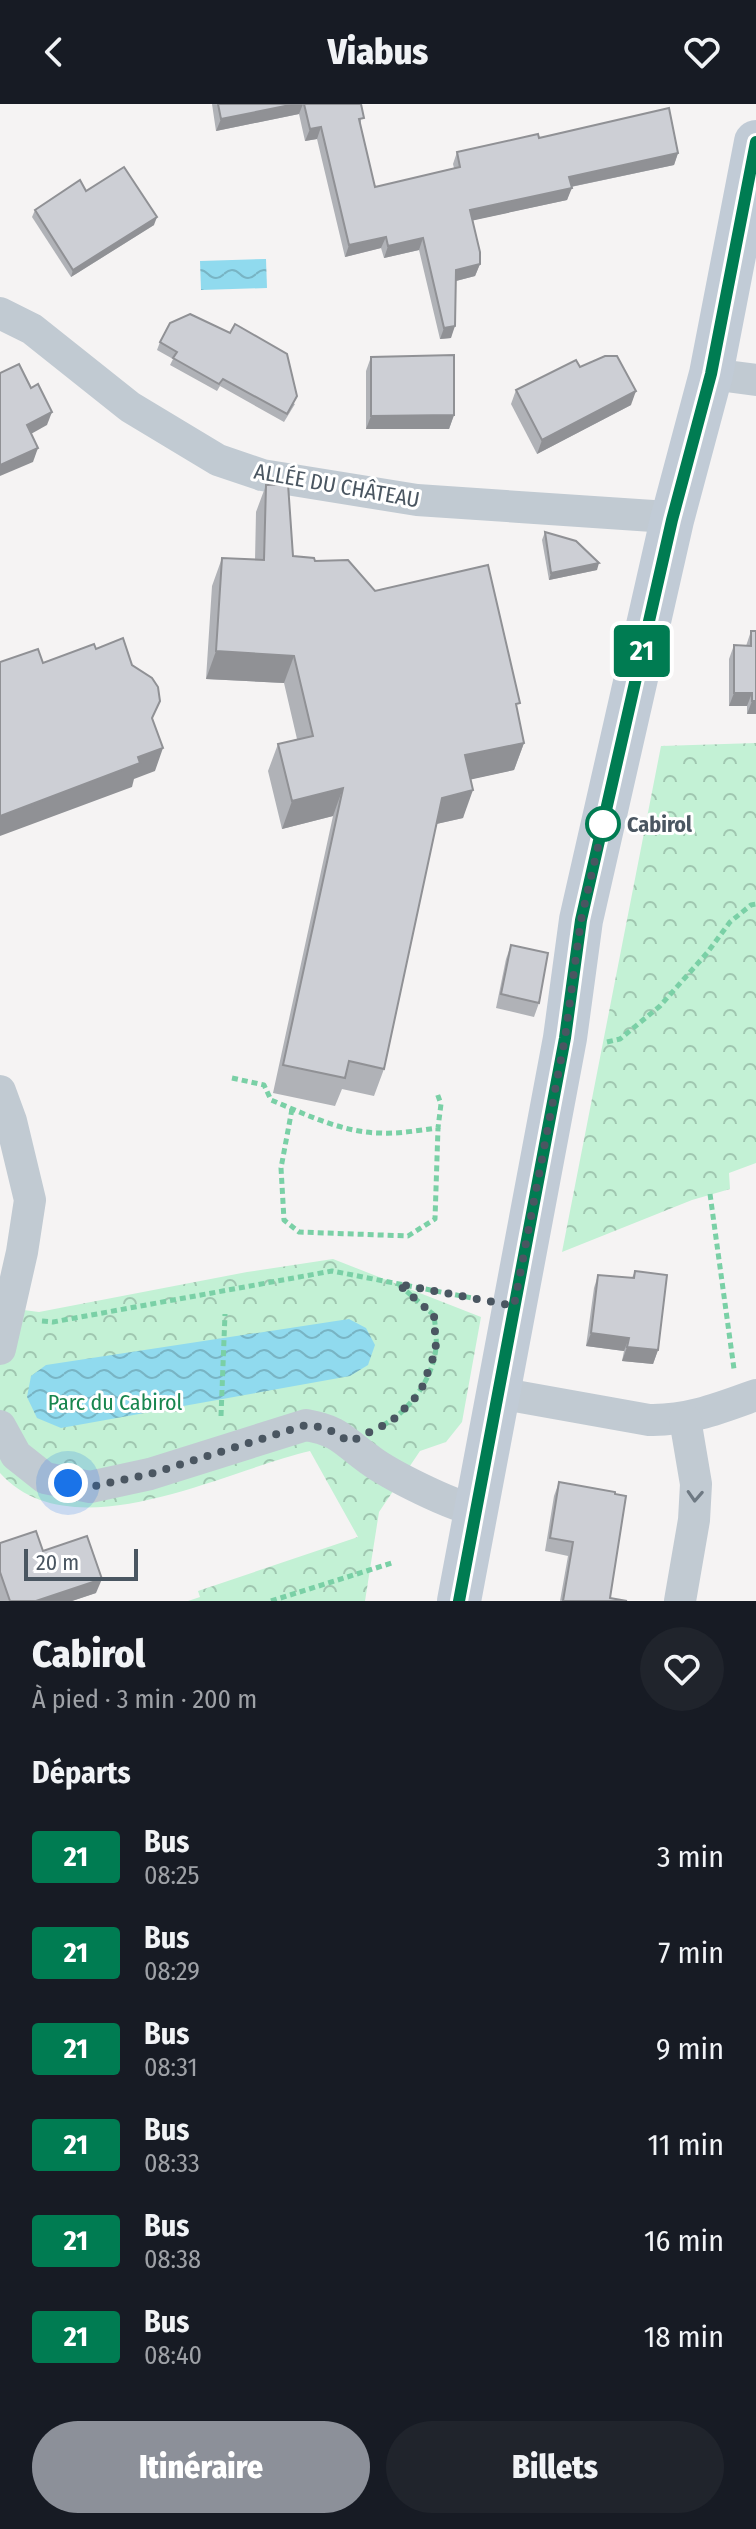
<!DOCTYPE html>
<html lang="fr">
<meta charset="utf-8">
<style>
:root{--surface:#171b24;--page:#20242c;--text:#f1f3f6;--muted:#9ea1a6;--accent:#8c9099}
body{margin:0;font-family:"Fira Sans Condensed",sans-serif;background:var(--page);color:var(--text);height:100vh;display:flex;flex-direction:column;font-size:30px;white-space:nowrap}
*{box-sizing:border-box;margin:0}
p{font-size:26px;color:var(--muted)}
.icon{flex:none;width:44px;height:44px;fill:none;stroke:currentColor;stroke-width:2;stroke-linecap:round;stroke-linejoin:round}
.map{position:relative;height:1497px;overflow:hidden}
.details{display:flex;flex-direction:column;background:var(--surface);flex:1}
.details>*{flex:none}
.badge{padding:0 16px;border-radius:6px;font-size:28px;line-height:52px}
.scale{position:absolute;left:24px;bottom:20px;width:114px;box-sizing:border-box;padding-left:8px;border:4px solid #4a5661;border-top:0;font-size:22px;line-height:28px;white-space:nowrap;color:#4a5661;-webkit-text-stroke:6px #fff;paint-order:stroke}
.you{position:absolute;width:40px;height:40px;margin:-20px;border:6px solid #fff;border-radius:50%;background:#1a73e8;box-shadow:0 0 0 12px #1a73e833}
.map>.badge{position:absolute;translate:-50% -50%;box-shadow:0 0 0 4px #fff}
h2{padding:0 32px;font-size:30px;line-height:72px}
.round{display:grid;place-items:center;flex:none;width:84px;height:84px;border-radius:42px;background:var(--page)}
.head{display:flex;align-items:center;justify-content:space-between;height:136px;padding:0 32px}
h1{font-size:38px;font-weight:800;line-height:60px}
.cta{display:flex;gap:16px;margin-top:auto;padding:16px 32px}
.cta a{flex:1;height:92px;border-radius:48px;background:var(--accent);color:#fff;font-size:32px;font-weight:800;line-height:92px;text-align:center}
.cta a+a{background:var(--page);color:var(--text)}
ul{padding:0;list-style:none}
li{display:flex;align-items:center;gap:24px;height:96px;padding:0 32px}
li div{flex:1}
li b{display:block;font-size:30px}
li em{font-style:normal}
li .badge{min-width:88px;font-weight:700;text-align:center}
header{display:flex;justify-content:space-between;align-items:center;height:104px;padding:0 32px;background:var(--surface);font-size:36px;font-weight:800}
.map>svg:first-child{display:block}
.park{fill:url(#park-crowns)}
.water{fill:url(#water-waves)}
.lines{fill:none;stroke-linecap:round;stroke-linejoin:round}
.path{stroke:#7ad0a6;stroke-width:5;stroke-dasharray:6 4;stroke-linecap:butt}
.street{stroke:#c1cad2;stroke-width:32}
.secondary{stroke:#c1cbd6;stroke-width:44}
.wall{fill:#b0b2b7}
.shaded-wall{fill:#909195}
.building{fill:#cdcfd5;stroke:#909195;stroke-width:2}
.oneway{stroke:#6e7983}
.line-casing{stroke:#fff;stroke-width:18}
.line{stroke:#007c52;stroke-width:12}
.walk{stroke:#4a5661;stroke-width:8;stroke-dasharray:0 14.4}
.stop-dot{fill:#fff;stroke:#007c52;stroke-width:4}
.labels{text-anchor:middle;stroke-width:6;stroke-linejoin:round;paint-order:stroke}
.street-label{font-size:22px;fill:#4a5661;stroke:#fff}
.stop-label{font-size:22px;font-weight:bold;fill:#4a5661;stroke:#fff;text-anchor:start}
.park-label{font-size:22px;fill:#17864f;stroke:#fff}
</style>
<header><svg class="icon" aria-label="back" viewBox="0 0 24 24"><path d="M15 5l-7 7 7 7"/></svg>Viabus<svg class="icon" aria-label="heart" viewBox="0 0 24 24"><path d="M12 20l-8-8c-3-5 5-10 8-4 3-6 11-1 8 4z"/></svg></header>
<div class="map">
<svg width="756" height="1497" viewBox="0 0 756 1497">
<defs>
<pattern id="park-crowns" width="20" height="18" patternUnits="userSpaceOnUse" patternTransform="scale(2)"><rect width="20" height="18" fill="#c3f1d5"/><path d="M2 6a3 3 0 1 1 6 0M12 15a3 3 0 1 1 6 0" fill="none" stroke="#a0c6b0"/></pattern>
<pattern id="water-waves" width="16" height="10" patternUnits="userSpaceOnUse" patternTransform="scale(2)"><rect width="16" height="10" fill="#90daee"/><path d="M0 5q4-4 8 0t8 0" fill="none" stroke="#78b4c4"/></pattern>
</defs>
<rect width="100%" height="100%" fill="#f5f3f3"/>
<g class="park">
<polygon points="756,639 756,1059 729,1069 730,1085 692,1096 562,1148 661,642"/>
<path d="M333,1155L481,1213L462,1318L446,1338L420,1347L379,1408L365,1497H188L200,1493L198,1487L358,1433L310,1347C224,1367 72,1449 0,1369V1203L39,1208L247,1168Z"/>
</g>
<g class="water">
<polygon points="266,155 267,184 201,186 200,157"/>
<polygon points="349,1215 366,1224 375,1241 368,1261 350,1272 61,1324 37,1314 27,1293 31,1272 46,1261"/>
</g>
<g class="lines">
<g class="path">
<polyline points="607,938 620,935 660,902 707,849 730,818 751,801 756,800"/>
<path d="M232,974L264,981L271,996C305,1010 343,1029 381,1029C400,1030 420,1026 438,1024L441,1000L437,989"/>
<polyline points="292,1005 281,1064 284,1116 299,1128 408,1132 435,1115 438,1024"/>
<polyline points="710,1090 734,1265"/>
<polyline points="42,1217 53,1218 332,1167 477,1195"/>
<polyline points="221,1312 225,1210"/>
<path d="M383,1321C409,1308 434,1273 436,1243C437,1233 435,1221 434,1211L398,1180"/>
<polyline points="271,1497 395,1458"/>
</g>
<g class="street">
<polyline points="0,209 32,225 130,303 218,356 262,371 417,396 653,412 672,416"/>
<polyline points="711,270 756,276"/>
<polyline points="0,987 11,1017 30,1096 22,1148 0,1245"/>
<path d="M498,1289L649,1316C688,1317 720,1304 756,1291"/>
<path d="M0,1322L16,1351L45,1374L90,1383L150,1370L306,1321C341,1327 344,1338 370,1356C390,1371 452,1402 476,1406"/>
<polyline points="680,1497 694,1416 696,1380 685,1315"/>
</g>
<polyline class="secondary" points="459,1497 565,934 581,816 672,416 711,270 756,38"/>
</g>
<g class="wall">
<polygon points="212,0 361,0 361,23 375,83 454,64 453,60 457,48 539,34 678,49 674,61 571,83 567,96 473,116 480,160 475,172 456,177 451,234 440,235 419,146 384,154 381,144 345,153 317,35 305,37 299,10 216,27"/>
<polygon points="35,106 154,121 71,173 32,113"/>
<polygon points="160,238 295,300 284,318 220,282 217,287 170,261 173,255 157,246"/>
<polygon points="371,253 454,311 449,325 366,325 366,267"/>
<polygon points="580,263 631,301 537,350 511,300 516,286"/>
<polygon points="266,381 293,452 315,457 375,487 517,606 524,639 514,666 471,675 463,714 436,720 384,965 374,992 342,985 335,1002 273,989 333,712 282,725 268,667 278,640 297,635 284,579 206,575 212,482 222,454 255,456 256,408"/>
<polygon points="545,428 597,466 549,476 542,436"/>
<polygon points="751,527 756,610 747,610 747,602 729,602 729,555 734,541 746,542"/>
<polygon points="511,841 539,899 534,913 496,904 506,855"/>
<polygon points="635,1167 658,1246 653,1260 622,1257 624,1247 586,1242 594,1184 598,1171 632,1174"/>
<polygon points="559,1378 610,1494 627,1497 560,1497 568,1452 545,1447 554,1392"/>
<polygon points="0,1439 43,1447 96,1489 72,1497 0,1497"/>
</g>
<g class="shaded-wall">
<polygon points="295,0 303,0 299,10 216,27 221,15"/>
<polygon points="321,23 317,35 305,37 310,25"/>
<polygon points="678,49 674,61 565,84 569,73"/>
<polygon points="572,84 567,96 466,118 470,106"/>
<polygon points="157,113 154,121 71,173 73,166"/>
<polygon points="386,133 381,144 345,153 349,141"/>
<polygon points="423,134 419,146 384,154 388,142"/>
<polygon points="480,160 475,172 452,178 456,166"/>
<polygon points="455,222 451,234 440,235 444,224"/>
<polygon points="636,287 631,301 537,350 542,336"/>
<polygon points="52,308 47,321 22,335 27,321"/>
<polygon points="454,311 449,325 366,325 371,312"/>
<polygon points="38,344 33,358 0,372 0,361"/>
<polygon points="599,459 597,466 549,476 551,469"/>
<polygon points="216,547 294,552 284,579 206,575"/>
<polygon points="734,589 752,589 747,602 729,602"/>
<polygon points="752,597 756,597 756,610 747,610"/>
<polygon points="524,639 514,666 455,679 465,651"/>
<polygon points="163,644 155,667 134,675 132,683 0,732 0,712 138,653"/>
<polygon points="343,684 333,712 282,725 292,697"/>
<polygon points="473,686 463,714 432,721 442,694"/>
<polygon points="591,1229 629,1234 624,1247 586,1242"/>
<polygon points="627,1243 658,1246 653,1260 622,1257"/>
<polygon points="102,1475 96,1489 72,1497 36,1497"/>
</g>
<g class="building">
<polygon points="218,0 295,0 221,15"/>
<polygon points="304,0 361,0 364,14 359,15 375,83 460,63 457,48 538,30 539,34 669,4 678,49 569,73 572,84 470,106 480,148 480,160 456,166 455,222 444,224 423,134 388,142 386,133 349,141 321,23 310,25"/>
<polygon points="124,63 157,113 73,166 35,106 80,76 86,87"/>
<polygon points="190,210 230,229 235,220 287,250 297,292 287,310 223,275 219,280 173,254 177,248 160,238 170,219"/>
<polygon points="454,251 454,311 371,312 371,253"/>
<polygon points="605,252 617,252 636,287 542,336 516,286 576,256 580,263"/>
<polygon points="19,260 31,284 38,280 52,308 27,321 38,344 0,361 0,269"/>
<polygon points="288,380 293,452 314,454 315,457 348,456 375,487 488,461 520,599 516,600 524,639 465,651 473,686 442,694 384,965 349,957 345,974 283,961 343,684 292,697 278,640 313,632 294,552 216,547 222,454 264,456 266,381"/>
<polygon points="545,428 576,437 599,459 551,469"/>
<polygon points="751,527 756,527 756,597 752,597 752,589 734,589 734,541 751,542"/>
<polygon points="123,534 132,561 152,574 158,583 160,597 152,614 163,644 138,653 140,659 0,712 0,558 38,545 43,559 94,540 96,545"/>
<polygon points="511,841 548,849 539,899 501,890"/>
<polygon points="635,1167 667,1171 658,1246 627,1243 629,1234 591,1229 598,1171 634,1174"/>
<polygon points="559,1378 615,1388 615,1390 626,1392 610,1494 627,1497 563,1497 573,1438 550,1434"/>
<polygon points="36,1427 43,1447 87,1432 102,1475 36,1497 10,1497 0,1468 0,1439"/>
</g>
<defs><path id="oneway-chevron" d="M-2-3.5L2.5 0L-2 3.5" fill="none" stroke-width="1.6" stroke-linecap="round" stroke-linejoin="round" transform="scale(2)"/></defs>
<use class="oneway" href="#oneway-chevron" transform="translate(695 1392) rotate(93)"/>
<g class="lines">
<defs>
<polyline id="line" points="459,1497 565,934 581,816 672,416 711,270 756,38"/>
</defs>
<use href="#line" class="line-casing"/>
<use href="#line" class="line"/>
<polyline class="walk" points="68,1379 90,1383 150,1370 306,1321 326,1324 350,1338 392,1317 420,1289 436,1246 434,1211 398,1180 514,1202 565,934 581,816 605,713 603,720"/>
</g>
<circle class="stop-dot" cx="603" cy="720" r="16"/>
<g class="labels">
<g class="street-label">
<text transform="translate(337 381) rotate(10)" y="8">ALLÉE DU CHÂTEAU</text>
</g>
<g class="stop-label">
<text x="627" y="728">Cabirol</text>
</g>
<g class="park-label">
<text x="115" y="1306">Parc du Cabirol</text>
</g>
</g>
</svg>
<div class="scale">20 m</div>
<div class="you" style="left:68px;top:1379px"></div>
<b class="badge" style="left:642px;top:547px;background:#007c52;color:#fff">21</b>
</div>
<section class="details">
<div class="head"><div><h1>Cabirol</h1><p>À pied · 3 min · 200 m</p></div><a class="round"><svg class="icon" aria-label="heart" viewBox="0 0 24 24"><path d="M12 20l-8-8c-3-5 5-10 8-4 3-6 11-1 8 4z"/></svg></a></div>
<h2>Départs</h2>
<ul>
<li><span class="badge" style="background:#007c52;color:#fff">21</span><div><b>Bus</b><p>08:25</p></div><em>3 min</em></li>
<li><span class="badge" style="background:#007c52;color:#fff">21</span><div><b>Bus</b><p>08:29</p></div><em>7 min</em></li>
<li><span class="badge" style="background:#007c52;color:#fff">21</span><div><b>Bus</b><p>08:31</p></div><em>9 min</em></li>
<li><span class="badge" style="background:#007c52;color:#fff">21</span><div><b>Bus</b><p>08:33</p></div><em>11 min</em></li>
<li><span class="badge" style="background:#007c52;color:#fff">21</span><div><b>Bus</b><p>08:38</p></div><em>16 min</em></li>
<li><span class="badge" style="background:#007c52;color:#fff">21</span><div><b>Bus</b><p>08:40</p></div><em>18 min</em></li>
</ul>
<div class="cta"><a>Itinéraire</a><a>Billets</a></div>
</section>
